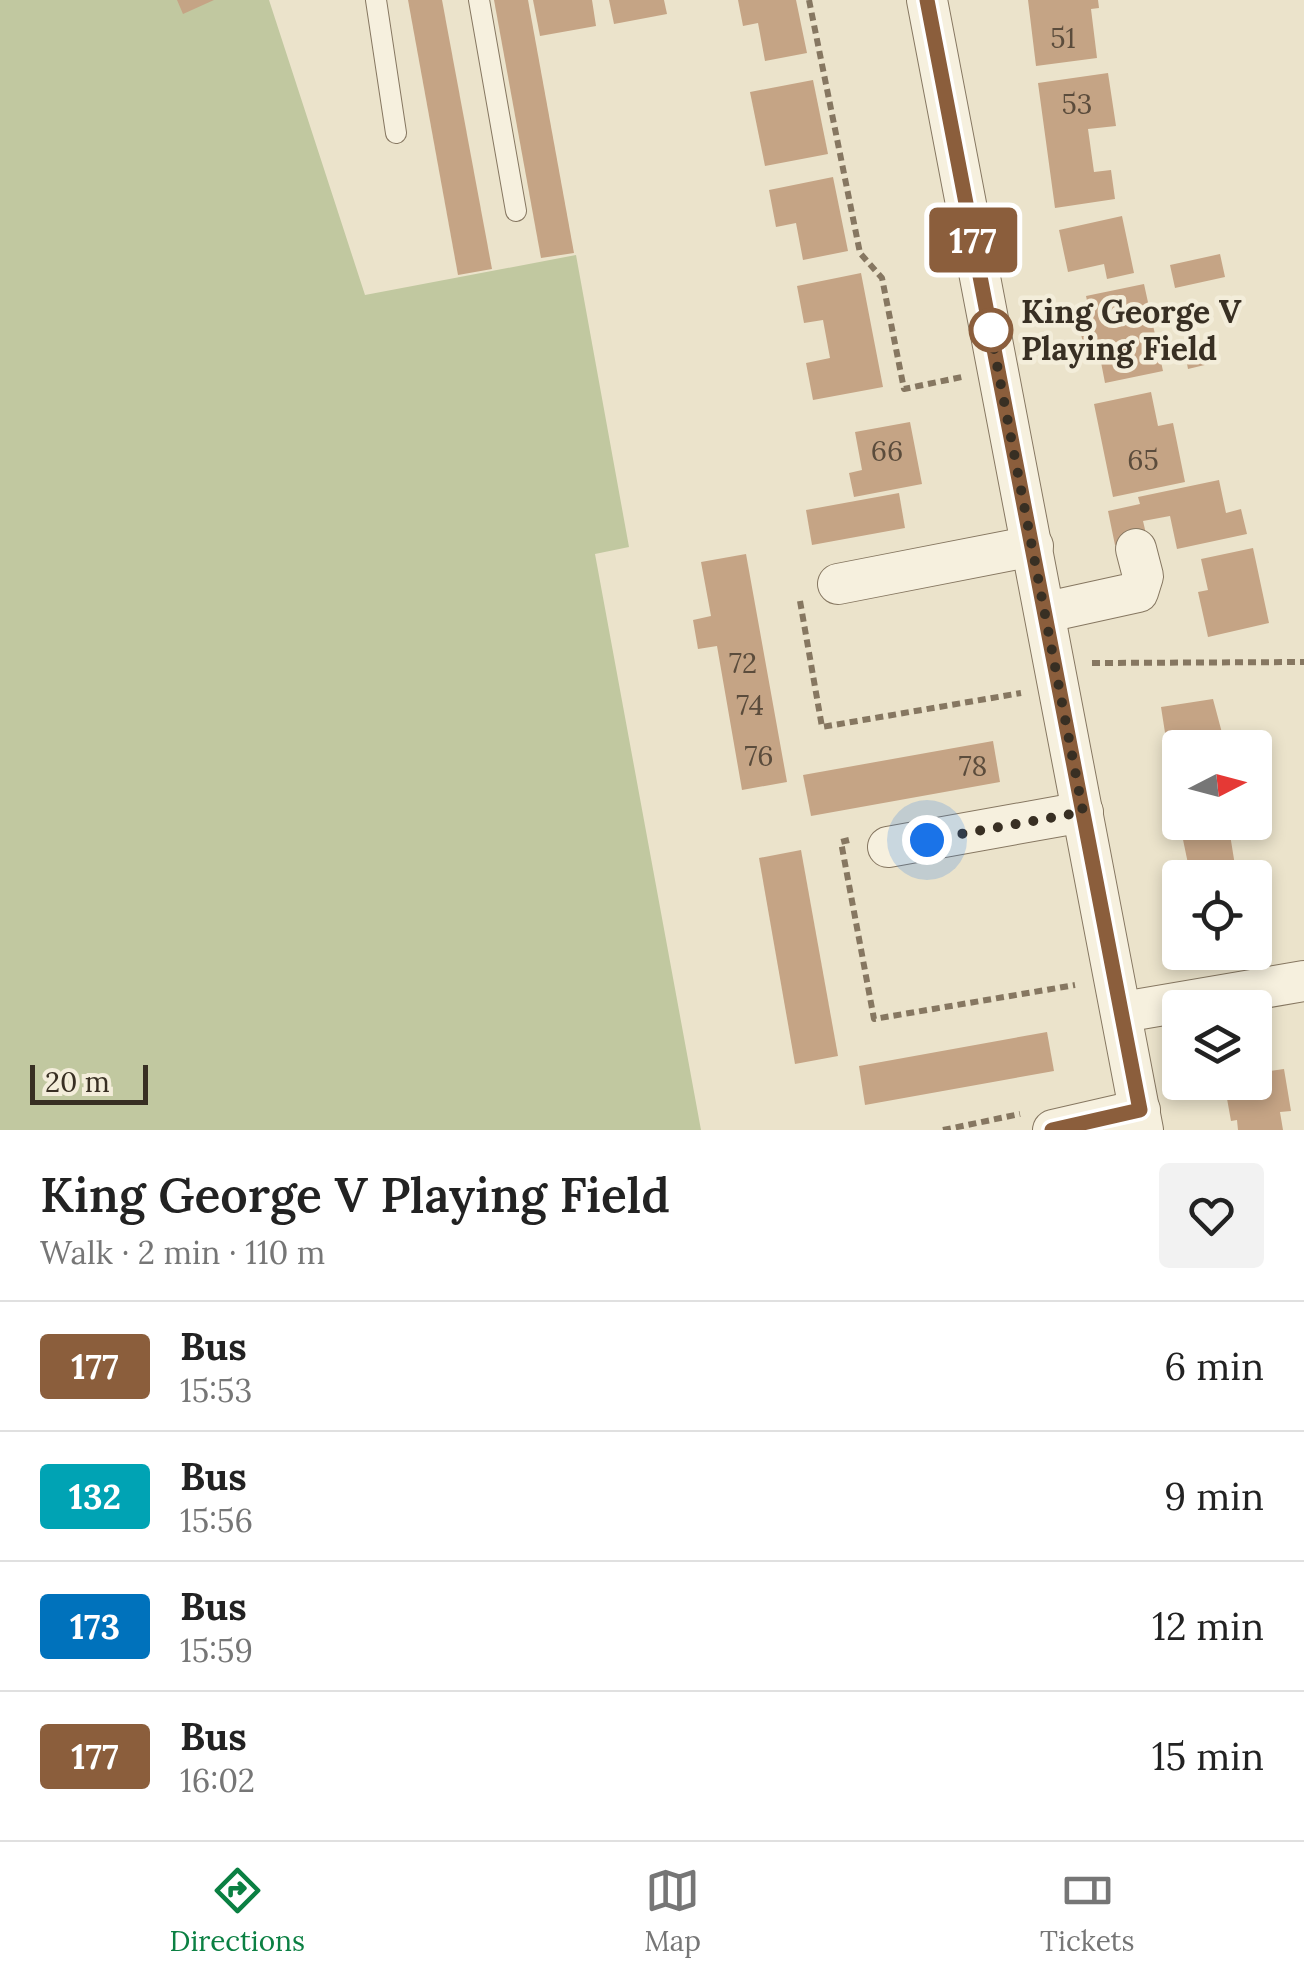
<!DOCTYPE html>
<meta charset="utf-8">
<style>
:root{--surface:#fff;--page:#f2f2f2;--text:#222;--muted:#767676;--line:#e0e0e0;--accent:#0b8043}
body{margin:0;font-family:Lora,serif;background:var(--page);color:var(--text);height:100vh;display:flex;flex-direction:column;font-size:38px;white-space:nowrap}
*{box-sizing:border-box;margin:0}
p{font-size:32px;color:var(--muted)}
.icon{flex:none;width:55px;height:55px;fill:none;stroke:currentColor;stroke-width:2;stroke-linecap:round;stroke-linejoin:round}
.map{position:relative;height:1130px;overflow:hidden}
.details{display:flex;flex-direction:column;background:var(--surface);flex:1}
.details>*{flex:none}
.badge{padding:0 20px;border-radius:8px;font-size:35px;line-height:65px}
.needle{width:65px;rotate:84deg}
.controls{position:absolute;left:1162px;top:730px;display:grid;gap:20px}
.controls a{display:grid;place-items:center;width:110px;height:110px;border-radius:10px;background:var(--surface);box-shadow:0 5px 15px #0003;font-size:50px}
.scale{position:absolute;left:30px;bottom:25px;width:118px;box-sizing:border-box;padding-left:10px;border:5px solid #382f23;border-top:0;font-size:28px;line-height:35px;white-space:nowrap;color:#382f23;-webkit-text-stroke:8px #f3edda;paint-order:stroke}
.you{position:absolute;width:50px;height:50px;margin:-25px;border:8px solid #fff;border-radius:50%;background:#1a73e8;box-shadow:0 0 0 15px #1a73e833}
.map>.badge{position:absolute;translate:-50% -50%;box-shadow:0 0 0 5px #fff}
.round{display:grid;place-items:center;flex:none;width:105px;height:105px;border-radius:10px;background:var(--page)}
.summary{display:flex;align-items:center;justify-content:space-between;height:170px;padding:0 40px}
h1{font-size:48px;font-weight:600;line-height:75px}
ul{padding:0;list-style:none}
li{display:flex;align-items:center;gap:30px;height:130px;padding:0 40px;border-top:2px solid var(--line)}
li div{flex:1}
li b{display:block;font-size:38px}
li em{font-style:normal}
li .badge{min-width:110px;font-weight:700;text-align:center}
.tabs{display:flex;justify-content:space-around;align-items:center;height:140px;border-top:2px solid var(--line);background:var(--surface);font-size:28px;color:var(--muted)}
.tabs a{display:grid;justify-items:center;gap:5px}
.tabs .current{color:var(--accent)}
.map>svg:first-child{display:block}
.green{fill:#c1c8a0}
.building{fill:#c5a485}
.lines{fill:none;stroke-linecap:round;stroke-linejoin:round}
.service-casing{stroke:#867761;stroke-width:22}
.minor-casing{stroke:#867761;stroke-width:42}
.path{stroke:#867761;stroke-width:6;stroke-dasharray:8 5;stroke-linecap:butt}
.service{stroke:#f6f0de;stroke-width:20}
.minor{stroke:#f6f0de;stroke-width:40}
.line-casing{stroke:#fff;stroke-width:22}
.line{stroke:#8b5e3c;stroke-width:15}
.walk{stroke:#382f23;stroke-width:10;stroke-dasharray:0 18}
.stop-dot{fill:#fff;stroke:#8b5e3c;stroke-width:5}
.labels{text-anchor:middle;stroke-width:9;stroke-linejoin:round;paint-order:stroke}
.number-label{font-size:28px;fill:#5b4c3c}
.stop-label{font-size:32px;font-weight:bold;fill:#382f23;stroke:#f3edda;text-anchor:start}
</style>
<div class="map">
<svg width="1304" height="1130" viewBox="0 0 1304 1130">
<rect width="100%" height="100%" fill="#ebe3cb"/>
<polygon class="green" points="0,0 269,0 365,295 576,255 629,547 595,554 701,1130 0,1130"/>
<g class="building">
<polygon points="177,0 214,0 183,14"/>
<polygon points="408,0 442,0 492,269 458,275"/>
<polygon points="494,0 528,0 574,253 541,258"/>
<polygon points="533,0 592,0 596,26 540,36"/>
<polygon points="609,0 664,0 667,14 614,24"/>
<polygon points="738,0 796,0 807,53 765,61 758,23 743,26"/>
<polygon points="1028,0 1098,0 1099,8 1091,9 1097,58 1036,66"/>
<polygon points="1108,73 1116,126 1088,129 1094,172 1111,170 1115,199 1055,208 1038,83"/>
<polygon points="813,80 828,154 765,166 750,92"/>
<polygon points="833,177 848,251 803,260 796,223 776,227 769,190"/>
<polygon points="1122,216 1134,273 1107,279 1104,264 1068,272 1059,230"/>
<polygon points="1220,254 1225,277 1175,288 1170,265"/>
<polygon points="861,273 883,387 813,400 806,363 830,358 823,320 804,323 797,286"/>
<polygon points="1144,284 1163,371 1105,383 1100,357 1087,360 1077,317 1090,314 1086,296"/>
<polygon points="1209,342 1213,363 1188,369 1184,347"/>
<polygon points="1151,392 1158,426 1173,423 1185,482 1113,497 1094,404"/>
<polygon points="910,422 922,484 854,497 849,473 862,470 855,432"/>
<polygon points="1219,480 1226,513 1241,509 1247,534 1177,549 1170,516 1143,521 1147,538 1115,545 1108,511 1140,504 1138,497"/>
<polygon points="899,493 905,528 812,545 806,510"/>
<polygon points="1253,548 1269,623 1208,637 1198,592 1208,590 1201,559"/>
<polygon points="746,554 787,782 742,790 717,646 698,649 693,620 711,616 701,562"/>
<polygon points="1213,699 1226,748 1180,748 1180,822 1228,822 1237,878 1191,878 1162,739 1166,739 1161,707"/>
<polygon points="993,741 1000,782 811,816 803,775"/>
<polygon points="801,850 838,1056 795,1064 759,858"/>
<polygon points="1262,1027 1270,1071 1284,1069 1291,1111 1280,1112 1283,1130 1238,1130 1237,1120 1231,1121 1224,1082 1255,1082 1255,1028"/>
<polygon points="1047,1032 1054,1071 865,1105 859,1066"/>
</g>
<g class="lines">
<defs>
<g id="service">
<polyline points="376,0 396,133"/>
<polyline points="479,0 516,211"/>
</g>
<g id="minor">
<polyline points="927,0 1143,1130"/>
<polyline points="838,584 1033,546"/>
<polyline points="1047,612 1138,592 1143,576 1136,549"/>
<polyline points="888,847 1083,812"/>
<polyline points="1123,1012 1304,981"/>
<polyline points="1053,1130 1140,1110"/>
</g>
</defs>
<use href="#service" class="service-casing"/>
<use href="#minor" class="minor-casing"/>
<g class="path">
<polyline points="809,0 860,253 882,278 904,389 962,377"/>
<polyline points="800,601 822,727 1021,693"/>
<polyline points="1092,663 1304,662"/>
<polyline points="849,840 841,842 874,1019 1075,985"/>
<polyline points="943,1130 1020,1114"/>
</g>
<use href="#service" class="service"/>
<use href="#minor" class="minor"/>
</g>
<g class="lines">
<defs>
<polyline id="line" points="927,0 1140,1110 1052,1130"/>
</defs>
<use href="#line" class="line-casing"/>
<use href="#line" class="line"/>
<polyline class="walk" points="927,840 1083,812 989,323 991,330"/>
</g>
<circle class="stop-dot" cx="991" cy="330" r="20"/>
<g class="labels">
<g class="number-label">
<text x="1063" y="48">51</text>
<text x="1077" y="114">53</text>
<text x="887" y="461">66</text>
<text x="1143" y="470">65</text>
<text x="743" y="673">72</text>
<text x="750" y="715">74</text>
<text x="759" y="766">76</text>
<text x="973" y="776">78</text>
</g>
<g class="stop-label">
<text x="1021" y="323">King George V<tspan x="1021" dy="37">Playing Field</tspan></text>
</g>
</g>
</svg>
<div class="controls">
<a><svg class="needle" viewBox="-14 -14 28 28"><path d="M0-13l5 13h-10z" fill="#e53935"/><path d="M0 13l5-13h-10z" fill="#767676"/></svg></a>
<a><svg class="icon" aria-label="locate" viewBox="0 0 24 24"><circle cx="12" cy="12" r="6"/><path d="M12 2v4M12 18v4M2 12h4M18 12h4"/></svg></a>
<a><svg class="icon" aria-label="layers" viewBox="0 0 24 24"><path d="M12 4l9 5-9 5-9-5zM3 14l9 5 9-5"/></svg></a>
</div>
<div class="scale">20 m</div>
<div class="you" style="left:927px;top:840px"></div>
<b class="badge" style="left:973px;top:240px;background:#8b5e3c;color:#fff">177</b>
</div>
<section class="details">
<div class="summary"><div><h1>King George V Playing Field</h1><p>Walk · 2 min · 110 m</p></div><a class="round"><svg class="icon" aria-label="heart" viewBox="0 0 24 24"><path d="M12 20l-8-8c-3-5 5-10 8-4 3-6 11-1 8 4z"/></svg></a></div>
<ul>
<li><span class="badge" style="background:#8b5e3c;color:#fff">177</span><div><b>Bus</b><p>15:53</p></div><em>6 min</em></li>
<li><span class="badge" style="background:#00a3b4;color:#fff">132</span><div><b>Bus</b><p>15:56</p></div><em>9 min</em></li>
<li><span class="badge" style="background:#0072bc;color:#fff">173</span><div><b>Bus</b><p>15:59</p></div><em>12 min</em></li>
<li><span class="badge" style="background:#8b5e3c;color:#fff">177</span><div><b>Bus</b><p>16:02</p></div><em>15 min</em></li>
</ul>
</section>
<nav class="tabs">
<a class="current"><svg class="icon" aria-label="directions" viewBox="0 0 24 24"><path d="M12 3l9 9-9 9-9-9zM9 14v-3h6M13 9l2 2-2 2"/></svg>Directions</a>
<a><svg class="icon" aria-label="map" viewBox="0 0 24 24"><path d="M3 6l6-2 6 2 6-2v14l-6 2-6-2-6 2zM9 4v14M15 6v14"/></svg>Map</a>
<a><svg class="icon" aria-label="tickets" viewBox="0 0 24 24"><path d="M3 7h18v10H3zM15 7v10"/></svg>Tickets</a>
</nav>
